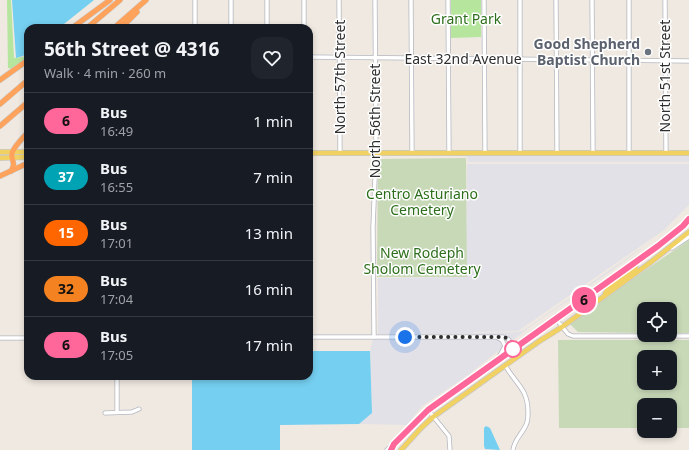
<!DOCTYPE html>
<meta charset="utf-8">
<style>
:root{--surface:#171b24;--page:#20242c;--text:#f1f3f6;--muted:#9ea1a6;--line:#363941}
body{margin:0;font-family:"Noto Sans",sans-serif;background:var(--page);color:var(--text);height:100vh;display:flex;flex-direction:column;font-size:15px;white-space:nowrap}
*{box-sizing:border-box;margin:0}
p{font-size:13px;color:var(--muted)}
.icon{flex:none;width:22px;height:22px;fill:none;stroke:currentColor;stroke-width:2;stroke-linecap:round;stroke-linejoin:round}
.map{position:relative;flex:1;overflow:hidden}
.details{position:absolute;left:24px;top:24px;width:289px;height:356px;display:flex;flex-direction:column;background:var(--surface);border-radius:12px;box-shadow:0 2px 6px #0003}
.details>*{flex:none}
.badge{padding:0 8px;border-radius:13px;font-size:14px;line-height:26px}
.buttons{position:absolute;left:637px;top:302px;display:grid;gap:8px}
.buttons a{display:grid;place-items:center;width:40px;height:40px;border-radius:8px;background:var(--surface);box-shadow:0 2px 6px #0003;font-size:20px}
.you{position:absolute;width:20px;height:20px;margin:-10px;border:3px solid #fff;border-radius:50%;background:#1a73e8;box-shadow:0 0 0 6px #1a73e833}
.map>.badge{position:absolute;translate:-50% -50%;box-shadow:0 0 0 2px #fff}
.round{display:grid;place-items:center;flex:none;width:42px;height:42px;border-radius:12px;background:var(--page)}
.headline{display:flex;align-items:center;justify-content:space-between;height:68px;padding:0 20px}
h1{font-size:19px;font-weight:700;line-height:30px}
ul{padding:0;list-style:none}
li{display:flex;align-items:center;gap:12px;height:56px;padding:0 20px;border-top:1px solid var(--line)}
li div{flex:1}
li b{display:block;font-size:15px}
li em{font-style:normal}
li .badge{min-width:44px;font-weight:700;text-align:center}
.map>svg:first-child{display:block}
.industrial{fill:#e3e1e8}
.green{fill:#b6e59e}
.cemetery{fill:#c8d9b8;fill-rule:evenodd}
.water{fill:#75cff0}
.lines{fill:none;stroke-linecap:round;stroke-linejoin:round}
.minor-casing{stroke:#b4b7c1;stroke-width:5}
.major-casing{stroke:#c9c9c9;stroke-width:6}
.highway-casing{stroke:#c9c9c9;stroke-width:6}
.minor{stroke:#fff;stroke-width:3.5}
.major{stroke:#f2d163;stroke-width:4.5}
.highway{stroke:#ffa35c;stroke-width:5}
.line-casing{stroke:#fff;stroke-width:9}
.line{stroke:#f69;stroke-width:6}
.walk{stroke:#2e2e2e;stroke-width:4;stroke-dasharray:0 7.2}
.worship-dot{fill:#6b7280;stroke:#fff;stroke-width:1.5}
.stop-dot{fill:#fff;stroke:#f69;stroke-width:2}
.labels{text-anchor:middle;stroke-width:3;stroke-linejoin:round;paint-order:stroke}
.park-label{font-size:14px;fill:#2c6e1b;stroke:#fff}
.worship-label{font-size:14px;font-weight:bold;fill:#5b616d;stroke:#fff;text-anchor:end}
.street-label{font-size:14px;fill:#2e2e2e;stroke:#fff}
</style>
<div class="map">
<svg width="689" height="450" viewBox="0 0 689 450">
<rect width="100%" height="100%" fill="#efe9e1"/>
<g class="industrial">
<polygon points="689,154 689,162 468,162 467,157 464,156 464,155"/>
<polygon points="467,164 689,164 689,205 664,230 518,331 474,332 474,334 378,334 378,278 466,277"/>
<polygon points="654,239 611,271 531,326 512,341 509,337 504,336 474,335 475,333 518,332 524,330"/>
<polygon points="373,339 495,339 500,340 503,345 503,347 468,375 422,406 407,425 359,424 372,413 370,351"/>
</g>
<g class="green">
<polygon points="7,0 11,0 14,58 23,57 28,54 28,57 13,69 8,68"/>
<polygon points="451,0 481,0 481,37 451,38"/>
</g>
<g class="cemetery">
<polygon points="466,158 467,277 377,277 378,159"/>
<polygon points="689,240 689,333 670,333 670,309 644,309 644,333 578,332 569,323"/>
<path d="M558,340H689V428H670V405H644V428H559ZM644,357H670V383H644Z"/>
</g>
<g class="water">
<polygon points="12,0 94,0 59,28 28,28 28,52 23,56 16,58"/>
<polygon points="309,351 370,351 372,413 359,424 280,425 280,450 192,450 192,376 309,376"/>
<polygon points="486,426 490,428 500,450 485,449 484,446 484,428"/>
</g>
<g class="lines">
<defs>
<g id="minor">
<polyline points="195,0 195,28"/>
<polyline points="231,0 231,28"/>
<polyline points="267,0 267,28"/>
<polyline points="304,0 304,28"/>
<polyline points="339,0 340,153"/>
<polyline points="411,0 412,153"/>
<polyline points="448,0 449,153"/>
<polyline points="484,0 485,153"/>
<polyline points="520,0 520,153"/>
<polyline points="556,0 557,153"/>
<polyline points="592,0 593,153"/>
<polyline points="629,0 629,153"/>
<polyline points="665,0 666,153"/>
<polyline points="309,57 689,61"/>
<polyline points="672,248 689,237"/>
<polyline points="556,319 568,334 573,336 689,336"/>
<polyline points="309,337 503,337 508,339 520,355"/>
<polyline points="374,337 373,227 376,153 375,0"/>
<polyline points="0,338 28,338"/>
<polyline points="498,359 505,346 502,340 498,338"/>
<path d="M505,365C516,385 528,388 528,413C528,417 528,421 526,425C522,434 514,440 513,450"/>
<polyline points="117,376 117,412"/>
<polyline points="428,410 449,436 450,450"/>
<polyline points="105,413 132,412 139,409"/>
<polyline points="387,450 393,444"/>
</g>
<g id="major">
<polyline points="0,152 28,152"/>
<polyline points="309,153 689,153"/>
<polyline points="0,158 28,157"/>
<polyline points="605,294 608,289 635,270 636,262"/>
<polyline points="391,450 394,444 428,410 661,244 683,226 689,219"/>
<polyline points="401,450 421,428 433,417 538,342 562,327 651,262 689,232"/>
</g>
<g id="highway">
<polyline points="72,28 110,0"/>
<polyline points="87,28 120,0"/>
<polyline points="114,28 146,0"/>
<polyline points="121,28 137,12"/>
<polyline points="0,80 28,60"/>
<polyline points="0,104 28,80"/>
<polyline points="0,126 28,102"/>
<path d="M11,171C17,162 10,160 12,153C15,145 23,138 28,132"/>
<polyline points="0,176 28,163"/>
</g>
</defs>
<use href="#minor" class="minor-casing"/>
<use href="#major" class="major-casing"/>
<use href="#highway" class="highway-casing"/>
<use href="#minor" class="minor"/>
<use href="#major" class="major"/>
<use href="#highway" class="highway"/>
</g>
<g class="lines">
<defs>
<polyline id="line" points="391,450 394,444 428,410 658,246 683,226 689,219"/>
</defs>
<use href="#line" class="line-casing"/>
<use href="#line" class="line"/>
<polyline class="walk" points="405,337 504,337 508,339 515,348 513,349"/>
</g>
<circle class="worship-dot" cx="648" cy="52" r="4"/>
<circle class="stop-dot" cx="513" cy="349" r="8"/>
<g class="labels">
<g class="park-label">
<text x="466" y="24">Grant Park</text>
<text x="422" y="199">Centro Asturiano<tspan x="422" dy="16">Cemetery</tspan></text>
<text x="422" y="258">New Rodeph<tspan x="422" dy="16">Sholom Cemetery</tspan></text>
</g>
<g class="worship-label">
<text x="640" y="49">Good Shepherd<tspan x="640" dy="16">Baptist Church</tspan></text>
</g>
<g class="street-label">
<text x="463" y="64">East 32nd Avenue</text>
<text transform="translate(665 76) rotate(-90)" y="5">North 51st Street</text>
<text transform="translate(340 77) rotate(-90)" y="5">North 57th Street</text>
<text transform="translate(375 121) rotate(-90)" y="5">North 56th Street</text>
</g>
</g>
</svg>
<div class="buttons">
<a><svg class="icon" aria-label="locate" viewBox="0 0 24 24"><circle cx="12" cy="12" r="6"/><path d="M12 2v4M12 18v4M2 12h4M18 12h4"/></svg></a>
<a>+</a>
<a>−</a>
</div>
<div class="you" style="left:405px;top:337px"></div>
<b class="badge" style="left:584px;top:300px;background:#f69;color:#111">6</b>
<section class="details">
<div class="headline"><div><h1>56th Street @ 4316</h1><p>Walk · 4 min · 260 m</p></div><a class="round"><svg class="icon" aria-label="heart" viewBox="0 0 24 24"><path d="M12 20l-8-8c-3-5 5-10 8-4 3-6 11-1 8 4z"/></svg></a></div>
<ul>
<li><span class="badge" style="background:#f69;color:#111">6</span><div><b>Bus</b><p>16:49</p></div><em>1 min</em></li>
<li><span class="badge" style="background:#00a3b4;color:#fff">37</span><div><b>Bus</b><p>16:55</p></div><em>7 min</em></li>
<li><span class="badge" style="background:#f60;color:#fff">15</span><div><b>Bus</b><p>17:01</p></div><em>13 min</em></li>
<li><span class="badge" style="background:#f58220;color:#111">32</span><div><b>Bus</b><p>17:04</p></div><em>16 min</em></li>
<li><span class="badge" style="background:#f69;color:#111">6</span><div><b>Bus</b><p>17:05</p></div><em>17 min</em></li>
</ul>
</section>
</div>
